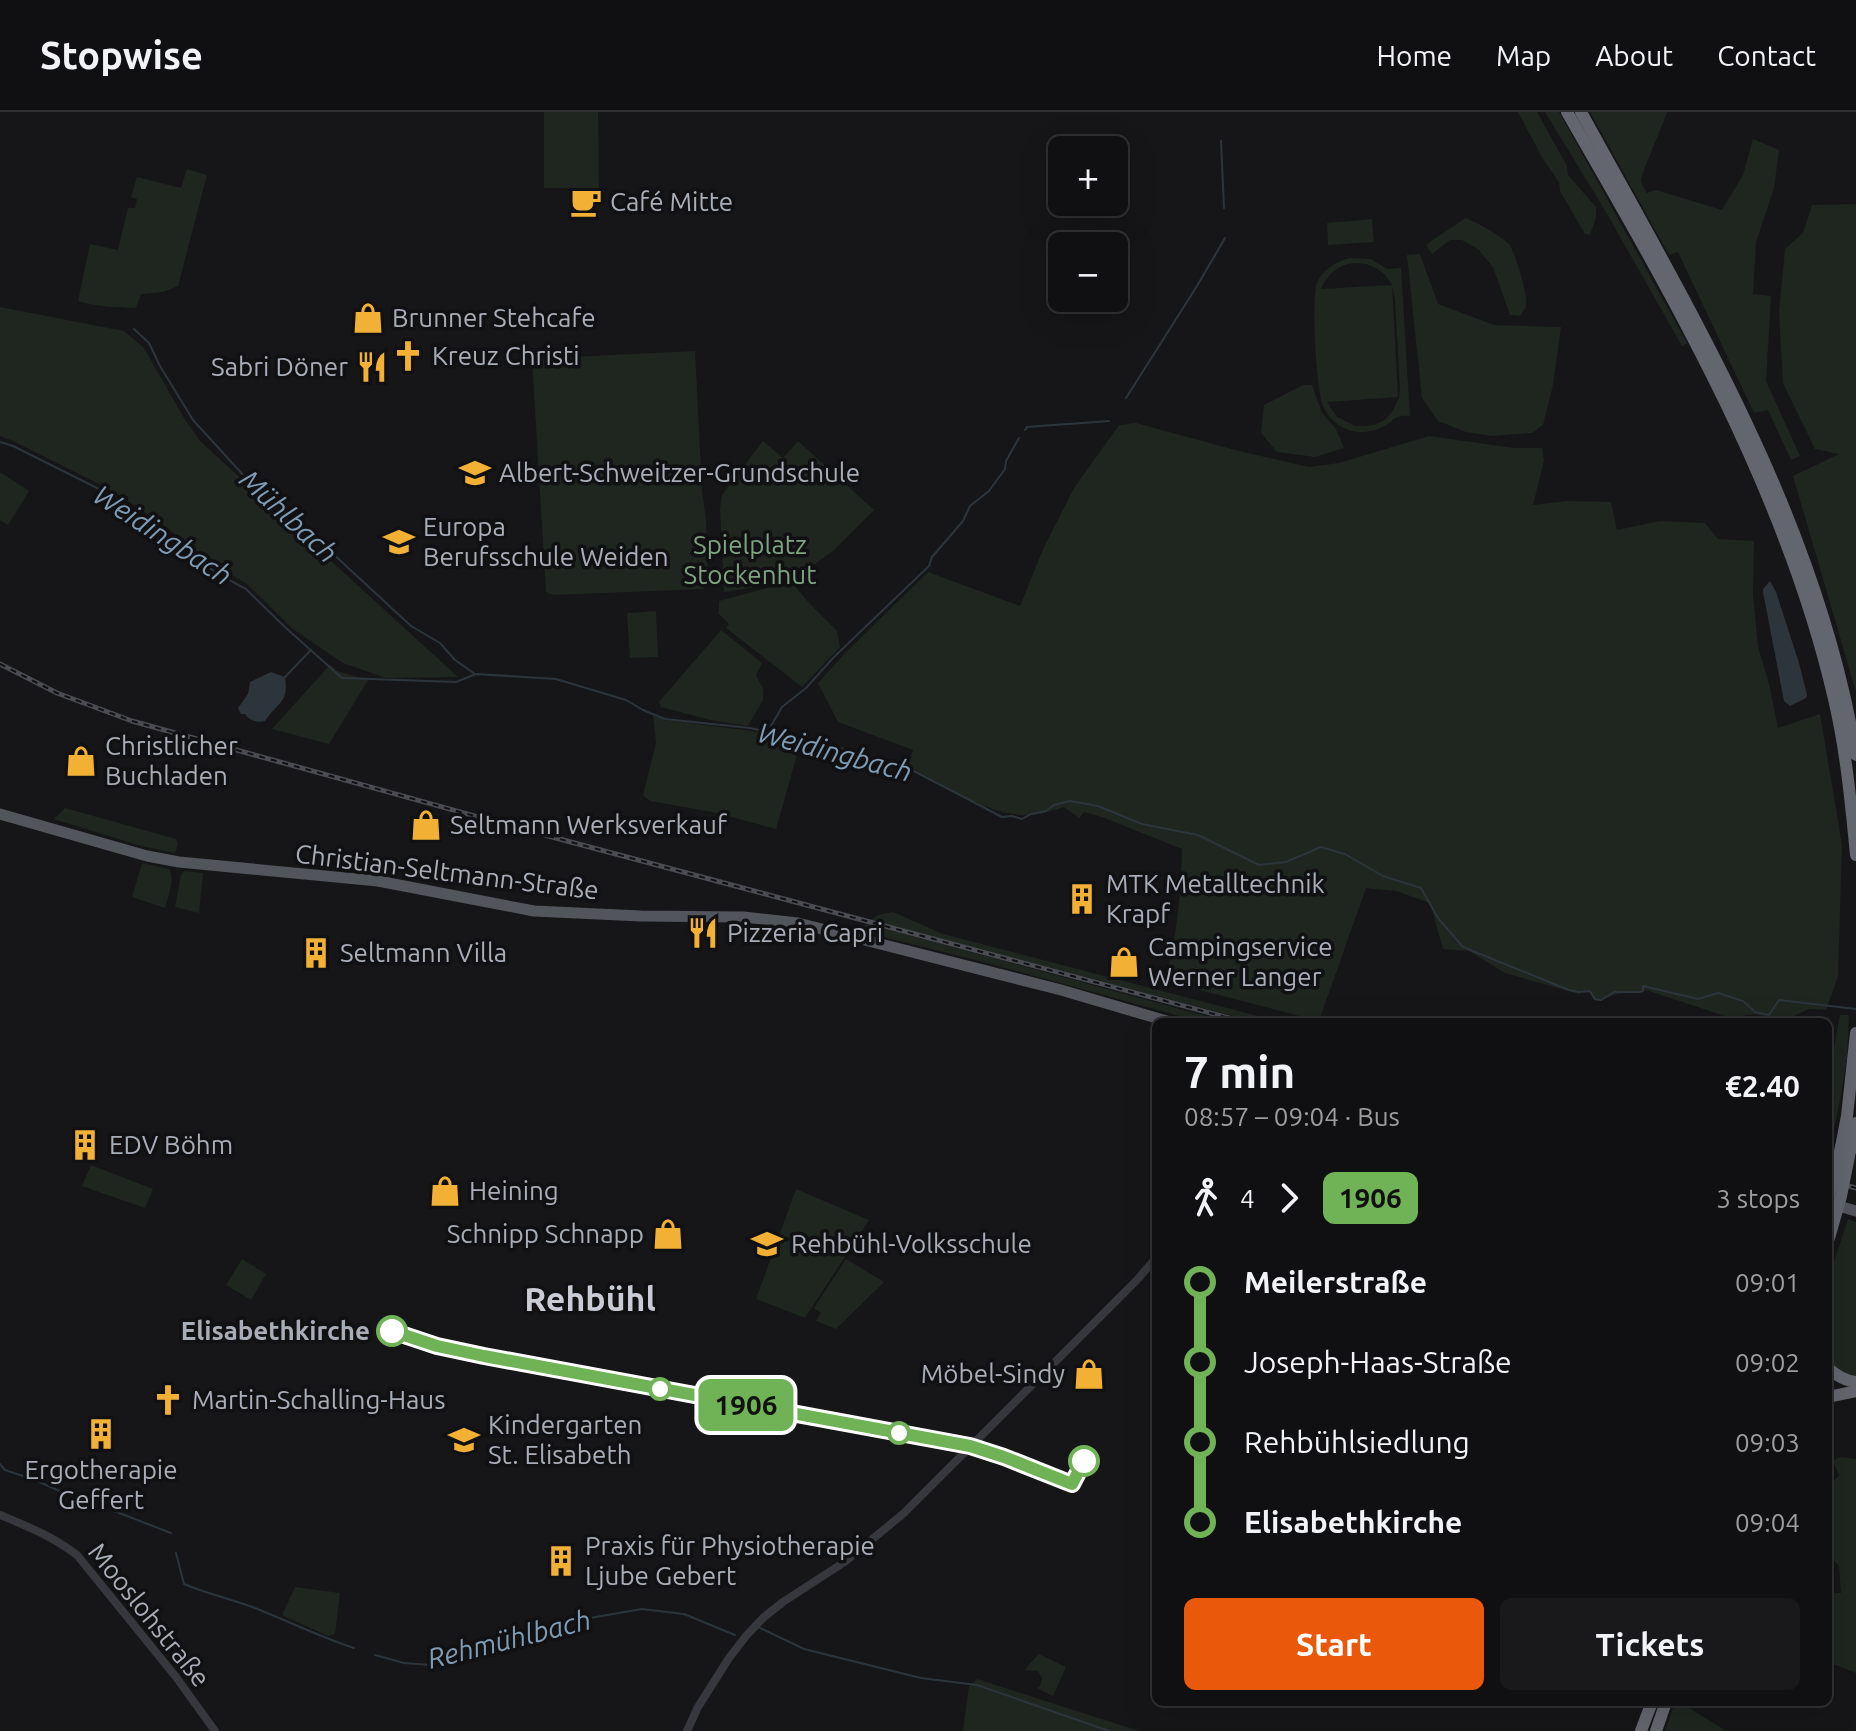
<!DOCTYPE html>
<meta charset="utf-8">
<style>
:root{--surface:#101012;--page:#19191b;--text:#f1f3f6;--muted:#9c9d9f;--line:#303032;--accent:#ea580c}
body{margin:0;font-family:Ubuntu,sans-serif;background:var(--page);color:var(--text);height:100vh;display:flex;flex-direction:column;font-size:30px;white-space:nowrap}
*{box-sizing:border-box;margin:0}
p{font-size:26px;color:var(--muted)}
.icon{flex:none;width:44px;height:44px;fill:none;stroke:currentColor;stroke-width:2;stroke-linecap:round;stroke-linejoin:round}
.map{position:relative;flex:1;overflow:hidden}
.drawer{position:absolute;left:1152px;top:906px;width:680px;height:688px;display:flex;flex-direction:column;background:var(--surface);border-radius:12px;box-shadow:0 8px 32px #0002,0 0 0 2px var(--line)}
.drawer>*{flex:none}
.badge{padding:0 16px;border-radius:12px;font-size:28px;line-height:52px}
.controls{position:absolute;left:1048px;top:24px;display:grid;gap:16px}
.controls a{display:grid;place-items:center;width:80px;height:80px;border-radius:12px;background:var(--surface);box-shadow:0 8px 32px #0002,0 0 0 2px var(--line);font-size:40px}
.map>.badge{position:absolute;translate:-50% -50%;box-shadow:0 0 0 4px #fff}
.legs{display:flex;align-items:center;gap:12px;height:88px;padding:0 32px;font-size:26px}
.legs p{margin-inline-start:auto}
.head{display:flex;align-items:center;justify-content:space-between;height:136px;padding:0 32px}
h1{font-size:44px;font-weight:700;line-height:60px}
.action{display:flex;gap:16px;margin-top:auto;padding:16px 32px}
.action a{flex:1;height:92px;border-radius:12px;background:var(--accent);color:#fff;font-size:32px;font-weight:700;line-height:92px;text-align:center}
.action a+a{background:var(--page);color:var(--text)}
ul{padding:0 32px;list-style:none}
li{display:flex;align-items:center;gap:28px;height:80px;font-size:30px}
li i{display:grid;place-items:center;width:12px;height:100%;margin:0 10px;background:currentColor}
li i::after{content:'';width:20px;height:20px;margin:-10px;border:6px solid;border-radius:50%;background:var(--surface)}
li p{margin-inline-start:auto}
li:first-child i{background:linear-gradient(#0000 50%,currentColor 0)}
li:last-child i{background:linear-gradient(currentColor 50%,#0000 0)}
header{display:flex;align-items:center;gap:48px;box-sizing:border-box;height:112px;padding:0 40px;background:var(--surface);border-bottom:2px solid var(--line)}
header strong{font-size:38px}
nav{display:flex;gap:44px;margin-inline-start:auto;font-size:28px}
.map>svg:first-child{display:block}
.green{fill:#1e261f;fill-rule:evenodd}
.water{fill:#2c353c}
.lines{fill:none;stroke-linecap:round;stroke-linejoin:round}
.stream{stroke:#2c353c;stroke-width:2}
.minor{stroke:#37383d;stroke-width:8}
.major{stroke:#53555c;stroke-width:11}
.highway{stroke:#63666e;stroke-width:12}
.rail-casing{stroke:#4a4c52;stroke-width:5}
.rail{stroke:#111113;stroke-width:2;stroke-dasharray:6;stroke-linecap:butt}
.highway-bridge{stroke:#63666e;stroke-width:12}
.line-1-casing{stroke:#fff;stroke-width:18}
.line-1{stroke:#70b356;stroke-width:12}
.stop-1-dot{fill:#fff;stroke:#70b356;stroke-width:4}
.labels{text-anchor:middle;stroke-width:7;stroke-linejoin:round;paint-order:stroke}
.poi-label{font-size:26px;fill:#a8adb8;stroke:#111113;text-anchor:start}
.park-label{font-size:26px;fill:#7fa381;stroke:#111113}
.street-label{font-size:26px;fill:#a8adb8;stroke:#111113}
.stop-label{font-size:26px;font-weight:bold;fill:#a8adb8;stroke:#111113;text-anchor:end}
.water-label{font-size:28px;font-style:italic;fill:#7f9bb3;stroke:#111113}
.district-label{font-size:34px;font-weight:bold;fill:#c9ccd4;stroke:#111113}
</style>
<header>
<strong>Stopwise</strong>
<nav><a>Home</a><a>Map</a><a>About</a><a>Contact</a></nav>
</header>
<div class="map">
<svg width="1856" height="1619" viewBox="0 0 1856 1619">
<rect width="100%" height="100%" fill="#161618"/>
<g class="green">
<polygon points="544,0 598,0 599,76 544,76"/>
<polygon points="1518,0 1537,0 1567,54 1568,63 1596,95 1596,105 1590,123 1585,122 1560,79 1559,70 1543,47"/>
<polygon points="1545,0 1559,0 1687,231 1682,234 1606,100"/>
<path d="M1590,0H1667C1664,11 1640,64 1641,69C1641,72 1646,79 1647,81L1656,78L1722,98L1743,63L1753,27L1779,38L1774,76L1756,130L1753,182L1771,184L1766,269L1800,344L1791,348L1768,298L1754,301L1678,140L1669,143Z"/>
<path d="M187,57L207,63L178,174L163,180L141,182L136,196C116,195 96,195 78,189L90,132L118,138L128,96H135L137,87L131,85L137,65L181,76Z"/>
<polygon points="1856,92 1856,580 1793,364 1839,342 1815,337 1783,271 1779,201 1785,137 1803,121 1812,93"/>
<path d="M1465,106C1477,110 1501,124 1509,132C1515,140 1528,183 1526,193C1526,197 1522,200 1520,204L1510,203L1493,155L1478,137L1462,128H1450L1432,142L1426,133C1438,123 1453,116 1465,106Z"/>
<polygon points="1372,107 1374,130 1328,133 1327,111"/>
<polygon points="1420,142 1438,192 1494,213 1561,215 1553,273 1543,313 1532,321 1492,324 1466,320 1438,309 1422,286 1407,143"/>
<path d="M1351,146L1371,147L1387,157L1401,156L1410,304C1406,304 1402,303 1398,305C1394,306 1391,310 1388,312C1377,319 1364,322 1352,319C1340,316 1329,307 1324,296C1316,280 1311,187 1317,171C1323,157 1336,149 1351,146ZM1354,151C1372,151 1384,158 1392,173L1321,177C1327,162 1338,153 1354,151ZM1392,174L1395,187L1400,277L1399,285L1394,297L1386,307L1377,312L1367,314H1355L1337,305L1327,290L1398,285Z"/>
<polygon points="0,195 124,219 144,236 184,306 200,329 458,565 386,566 343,551 293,517 247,472 213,452 165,414 113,379 13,329 0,324"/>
<polygon points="695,239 702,378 706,408 708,469 703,477 553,483 546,480 532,247"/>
<polygon points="1303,273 1312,273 1322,301 1336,317 1344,336 1315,345 1277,340 1261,321 1264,293"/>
<path d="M1136,311L1235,338L1309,355L1339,351L1429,324L1514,336H1542L1544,349L1533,393L1567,389L1611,390L1617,418L1660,409L1705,411L1718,427L1754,429L1753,482L1758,535L1769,572L1778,616L1820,602L1842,733L1838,864L1826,898L1809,897L1783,909L1754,902L1731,906L1646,878L1617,882L1600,889L1594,888L1589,880L1583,879L1579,882L1505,861L1469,839L1443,837L1430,791L1396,779L1366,776L1319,909L1165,869C1177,826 1181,781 1182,737L1102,705L1084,700L1079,706L1064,695C1054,698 1043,702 1033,703C993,707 942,672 908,654L913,638L838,610L818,571L846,540L928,460L1020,494L1044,435L1074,376L1119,313Z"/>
<polygon points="763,329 783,346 798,329 874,398 833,439 802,461 750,476 724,480 720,397 722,383"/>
<polygon points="0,360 29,379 8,413 0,408"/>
<polygon points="782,472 795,474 810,492 837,519 840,535 802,575 726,516 729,512 718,501 719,498 719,489"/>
<polygon points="656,499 658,545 630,546 627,501"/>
<polygon points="721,518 762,551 756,563 763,576 763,588 748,614 710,608 661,595 659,590"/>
<polygon points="330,553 337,559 368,568 329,632 272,617"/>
<polygon points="653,603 665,608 767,621 801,629 776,717 712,700 650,689 643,683 656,631"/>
<polygon points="65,696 176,727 178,731 175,741 141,734 54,707"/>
<path d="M142,751L169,757C175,768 168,785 165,796L132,785Z"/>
<polygon points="184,759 203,761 199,801 175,795 181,763"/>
<polygon points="893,800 943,822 1281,910 1256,910 871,808 878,803"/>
<polygon points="868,812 1228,910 1201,910 984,850 855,818"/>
<polygon points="1840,903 1849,903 1847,947 1840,989 1828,1044 1828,967"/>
<polygon points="91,1053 153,1077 145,1096 82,1074"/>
<polygon points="796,1077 869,1108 805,1206 756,1187"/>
<polygon points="1848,1107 1856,1110 1856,1266 1851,1265 1828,1251 1828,1168"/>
<polygon points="242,1147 266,1162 251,1188 226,1173"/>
<polygon points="846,1147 884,1170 836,1217 816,1209 821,1201 814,1196"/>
<polygon points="1839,1345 1856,1347 1856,1561 1828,1550 1828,1481 1841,1481 1839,1454 1828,1442 1828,1377 1839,1363 1833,1349"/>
<polygon points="295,1475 340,1481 335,1522 328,1524 282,1503"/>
<polygon points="1039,1542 1066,1555 1053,1584 1037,1576 1040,1574 1042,1566 1038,1559 1024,1558"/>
<polygon points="977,1567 1139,1619 963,1619 969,1574"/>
<polygon points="1675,1590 1680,1590 1726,1619 1665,1619"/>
</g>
<g class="water">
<polygon points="1770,469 1776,480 1799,551 1807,583 1806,586 1790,594 1784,589 1763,480 1763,477"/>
<path d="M271,560L285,565C289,591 278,590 265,609C257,611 250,609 245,602H241L238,596L248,582L250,570Z"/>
</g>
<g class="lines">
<g class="stream">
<polyline points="1221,29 1224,96"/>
<polyline points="134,217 149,231 160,254 193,308 245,365 331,440 411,514 440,531 455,548 475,562"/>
<polyline points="1126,286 1197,174 1225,126"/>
<polyline points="1025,318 1027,315 1109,309"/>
<polyline points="0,330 13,334 117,386 164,419 216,461 246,477 287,517 342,566 456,570 476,562 556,567 626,588 643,598 665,607 750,616 840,636 912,658 1002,705 1012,704 1022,707 1031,702 1046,699 1054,693 1070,689 1098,694 1142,712 1198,723 1259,753 1286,750 1321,735 1345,742 1383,764 1421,776 1438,806 1463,835 1569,878 1579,880 1590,879 1595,887 1601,888 1614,880 1639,880 1643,879 1643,874 1698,887 1718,881 1743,889 1755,900 1769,903 1779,888 1856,897"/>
<polyline points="285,565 311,538"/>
<polyline points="768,619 782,595 806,576 834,545 929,454 932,445 963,409 970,394 989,379 1005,357 1006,349 1019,326"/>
<polyline points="0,1352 5,1358 35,1368 66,1382"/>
<polyline points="114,1399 171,1421"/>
<path d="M176,1441L184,1472C207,1482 232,1487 255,1496C288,1509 320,1525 354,1536"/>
<polyline points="760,1516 804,1537 921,1566 977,1573 1109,1619"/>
<polyline points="375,1543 404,1551 430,1553 538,1515 642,1497 684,1502 735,1523"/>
</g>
<g class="minor">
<path d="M0,1403C29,1415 52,1424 77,1443L176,1565L215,1619"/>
<polyline points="687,1619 698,1595 729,1546 746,1524 764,1505 783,1490 846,1449 904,1401 1136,1169 1156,1146"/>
</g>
<g class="major">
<polyline points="0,702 147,744 179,750 378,769 534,799 641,804 743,805 798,811 1061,878 1170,910"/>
<polyline points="1828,1091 1856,1099"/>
</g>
<g class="highway">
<path d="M1567,0C1673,184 1786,378 1834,587C1846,638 1851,691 1856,743"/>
<path d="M1581,0C1693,204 1818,410 1856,643"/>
<polyline points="1841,1035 1847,1004 1856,921"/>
<polyline points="1850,1039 1856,1011"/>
<path d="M1828,1256C1835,1263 1846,1269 1856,1270"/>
<polyline points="1828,1285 1856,1279"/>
<polyline points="1641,1619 1652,1590"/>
<polyline points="1656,1619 1666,1590"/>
</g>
<defs>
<g id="rail">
<polyline points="0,552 57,581 132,609 511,714 1244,910"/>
<polyline points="1828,1068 1856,1076"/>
</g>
</defs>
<use href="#rail" class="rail-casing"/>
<use href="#rail" class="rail"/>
<g class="highway-bridge">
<polyline points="1828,1087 1841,1035"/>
<polyline points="1829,1126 1841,1084 1850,1039"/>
</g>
</g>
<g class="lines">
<defs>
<polyline id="line-1" points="392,1219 437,1234 484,1244 970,1334 1004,1345 1072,1372 1084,1349"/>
</defs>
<use href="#line-1" class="line-1-casing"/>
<use href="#line-1" class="line-1"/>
</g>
<defs>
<symbol id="cafe-bare" viewBox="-9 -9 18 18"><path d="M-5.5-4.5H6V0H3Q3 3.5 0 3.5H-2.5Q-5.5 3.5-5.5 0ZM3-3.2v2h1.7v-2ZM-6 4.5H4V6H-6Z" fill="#f2b134" stroke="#111113" stroke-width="2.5" paint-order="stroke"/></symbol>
<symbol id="shop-bare" viewBox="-9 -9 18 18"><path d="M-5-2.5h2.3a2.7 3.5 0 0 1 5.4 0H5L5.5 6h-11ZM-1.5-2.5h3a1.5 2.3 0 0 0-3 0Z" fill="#f2b134" stroke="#111113" stroke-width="2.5" paint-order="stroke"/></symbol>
<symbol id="church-bare" viewBox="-9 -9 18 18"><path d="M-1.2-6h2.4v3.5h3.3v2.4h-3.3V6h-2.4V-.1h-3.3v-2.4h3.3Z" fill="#f2b134" stroke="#111113" stroke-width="2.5" paint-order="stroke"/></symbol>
<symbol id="restaurant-bare" viewBox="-9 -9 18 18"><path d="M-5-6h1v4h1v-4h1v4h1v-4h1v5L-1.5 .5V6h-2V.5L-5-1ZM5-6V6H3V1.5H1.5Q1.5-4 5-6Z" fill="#f2b134" stroke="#111113" stroke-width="2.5" paint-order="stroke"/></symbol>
<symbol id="school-bare" viewBox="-9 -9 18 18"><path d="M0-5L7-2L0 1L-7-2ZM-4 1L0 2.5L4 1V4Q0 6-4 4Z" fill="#f2b134" stroke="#111113" stroke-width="2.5" paint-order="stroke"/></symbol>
<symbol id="building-bare" viewBox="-9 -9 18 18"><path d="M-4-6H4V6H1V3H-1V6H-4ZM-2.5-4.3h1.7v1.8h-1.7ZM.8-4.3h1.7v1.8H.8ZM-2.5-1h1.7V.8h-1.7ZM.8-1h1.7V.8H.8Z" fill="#f2b134" stroke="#111113" stroke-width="2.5" paint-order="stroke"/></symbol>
</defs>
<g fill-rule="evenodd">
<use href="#cafe-bare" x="564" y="68" width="44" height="44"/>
<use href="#shop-bare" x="346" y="184" width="44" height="44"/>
<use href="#church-bare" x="386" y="222" width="44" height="44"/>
<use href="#restaurant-bare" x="350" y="233" width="44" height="44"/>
<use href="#school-bare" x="453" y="339" width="44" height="44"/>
<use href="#school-bare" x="377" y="408" width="44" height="44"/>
<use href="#shop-bare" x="59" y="627" width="44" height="44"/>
<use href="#shop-bare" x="404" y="691" width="44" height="44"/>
<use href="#building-bare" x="1060" y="765" width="44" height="44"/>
<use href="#restaurant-bare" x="681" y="799" width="44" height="44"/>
<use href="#building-bare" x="294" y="819" width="44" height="44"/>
<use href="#shop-bare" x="1102" y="828" width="44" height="44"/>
<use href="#building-bare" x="63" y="1011" width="44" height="44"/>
<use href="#shop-bare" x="423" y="1057" width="44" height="44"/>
<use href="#shop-bare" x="646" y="1100" width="44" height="44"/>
<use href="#school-bare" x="745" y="1110" width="44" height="44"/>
<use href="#shop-bare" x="1067" y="1240" width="44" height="44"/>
<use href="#church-bare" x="146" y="1266" width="44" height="44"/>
<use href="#building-bare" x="79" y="1300" width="44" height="44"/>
<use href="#school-bare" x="442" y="1306" width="44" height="44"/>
<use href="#building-bare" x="539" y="1427" width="44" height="44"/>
</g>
<g class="stop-1-dot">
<circle cx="392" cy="1219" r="14"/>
<circle cx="660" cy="1277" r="10"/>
<circle cx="899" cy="1321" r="10"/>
<circle cx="1084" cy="1349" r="14"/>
</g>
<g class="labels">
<g class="poi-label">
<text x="610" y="99">Café Mitte</text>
<text x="392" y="215">Brunner Stehcafe</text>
<text x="432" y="253">Kreuz Christi</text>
<text x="348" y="264" text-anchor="end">Sabri Döner</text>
<text x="499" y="370">Albert-Schweitzer-Grundschule</text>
<text x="423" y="424">Europa<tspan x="423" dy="30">Berufsschule Weiden</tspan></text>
<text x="105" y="643">Christlicher<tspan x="105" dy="30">Buchladen</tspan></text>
<text x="450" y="722">Seltmann Werksverkauf</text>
<text x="1106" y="781">MTK Metalltechnik<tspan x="1106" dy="30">Krapf</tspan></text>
<text x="727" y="830">Pizzeria Capri</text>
<text x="1148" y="844">Campingservice<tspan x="1148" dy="30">Werner Langer</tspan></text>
<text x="340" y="850">Seltmann Villa</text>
<text x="109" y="1042">EDV Böhm</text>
<text x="469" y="1088">Heining</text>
<text x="644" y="1131" text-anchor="end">Schnipp Schnapp</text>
<text x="791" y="1141">Rehbühl-Volksschule</text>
<text x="1065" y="1271" text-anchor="end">Möbel-Sindy</text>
<text x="192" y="1297">Martin-Schalling-Haus</text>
<text x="488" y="1322">Kindergarten<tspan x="488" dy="30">St. Elisabeth</tspan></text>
<text x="101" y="1367" text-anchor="middle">Ergotherapie<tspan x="101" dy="30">Geffert</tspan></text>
<text x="585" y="1443">Praxis für Physiotherapie<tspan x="585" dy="30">Ljube Gebert</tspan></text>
</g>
<g class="park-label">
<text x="750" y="442">Spielplatz<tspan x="750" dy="30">Stockenhut</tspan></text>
</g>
<g class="street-label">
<text transform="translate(447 760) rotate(7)" y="9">Christian-Seltmann-Straße</text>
<text transform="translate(149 1503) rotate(51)" y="9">Mooslohstraße</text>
</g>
<g class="stop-label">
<text x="370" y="1228">Elisabethkirche</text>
</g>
<g class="water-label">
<text transform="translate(289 404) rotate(43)" y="10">Mühlbach</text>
<text transform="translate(163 423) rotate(33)" y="10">Weidingbach</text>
<text transform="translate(835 640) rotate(15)" y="10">Weidingbach</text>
<text transform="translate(509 1527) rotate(-14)" y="10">Rehmühlbach</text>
</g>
<g class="district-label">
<text x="590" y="1199">Rehbühl</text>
</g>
</g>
</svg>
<div class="controls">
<a>+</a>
<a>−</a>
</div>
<b class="badge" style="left:746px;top:1293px;background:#70b356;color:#111">1906</b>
<section class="drawer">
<div class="head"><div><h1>7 min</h1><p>08:57 – 09:04 · Bus</p></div><b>€2.40</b></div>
<div class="legs"><svg class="icon" aria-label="walk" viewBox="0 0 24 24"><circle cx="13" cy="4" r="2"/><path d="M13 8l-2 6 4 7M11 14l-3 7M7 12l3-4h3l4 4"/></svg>4<svg class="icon" aria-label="forward" viewBox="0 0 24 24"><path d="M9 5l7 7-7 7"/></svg><b class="badge" style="background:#70b356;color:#111">1906</b><p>3 stops</p></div>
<ul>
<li><i style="color:#70b356"></i><b>Meilerstraße</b><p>09:01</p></li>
<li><i style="color:#70b356"></i><span>Joseph-Haas-Straße</span><p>09:02</p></li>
<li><i style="color:#70b356"></i><span>Rehbühlsiedlung</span><p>09:03</p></li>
<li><i style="color:#70b356"></i><b>Elisabethkirche</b><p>09:04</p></li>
</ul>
<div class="action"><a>Start</a><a>Tickets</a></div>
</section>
</div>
